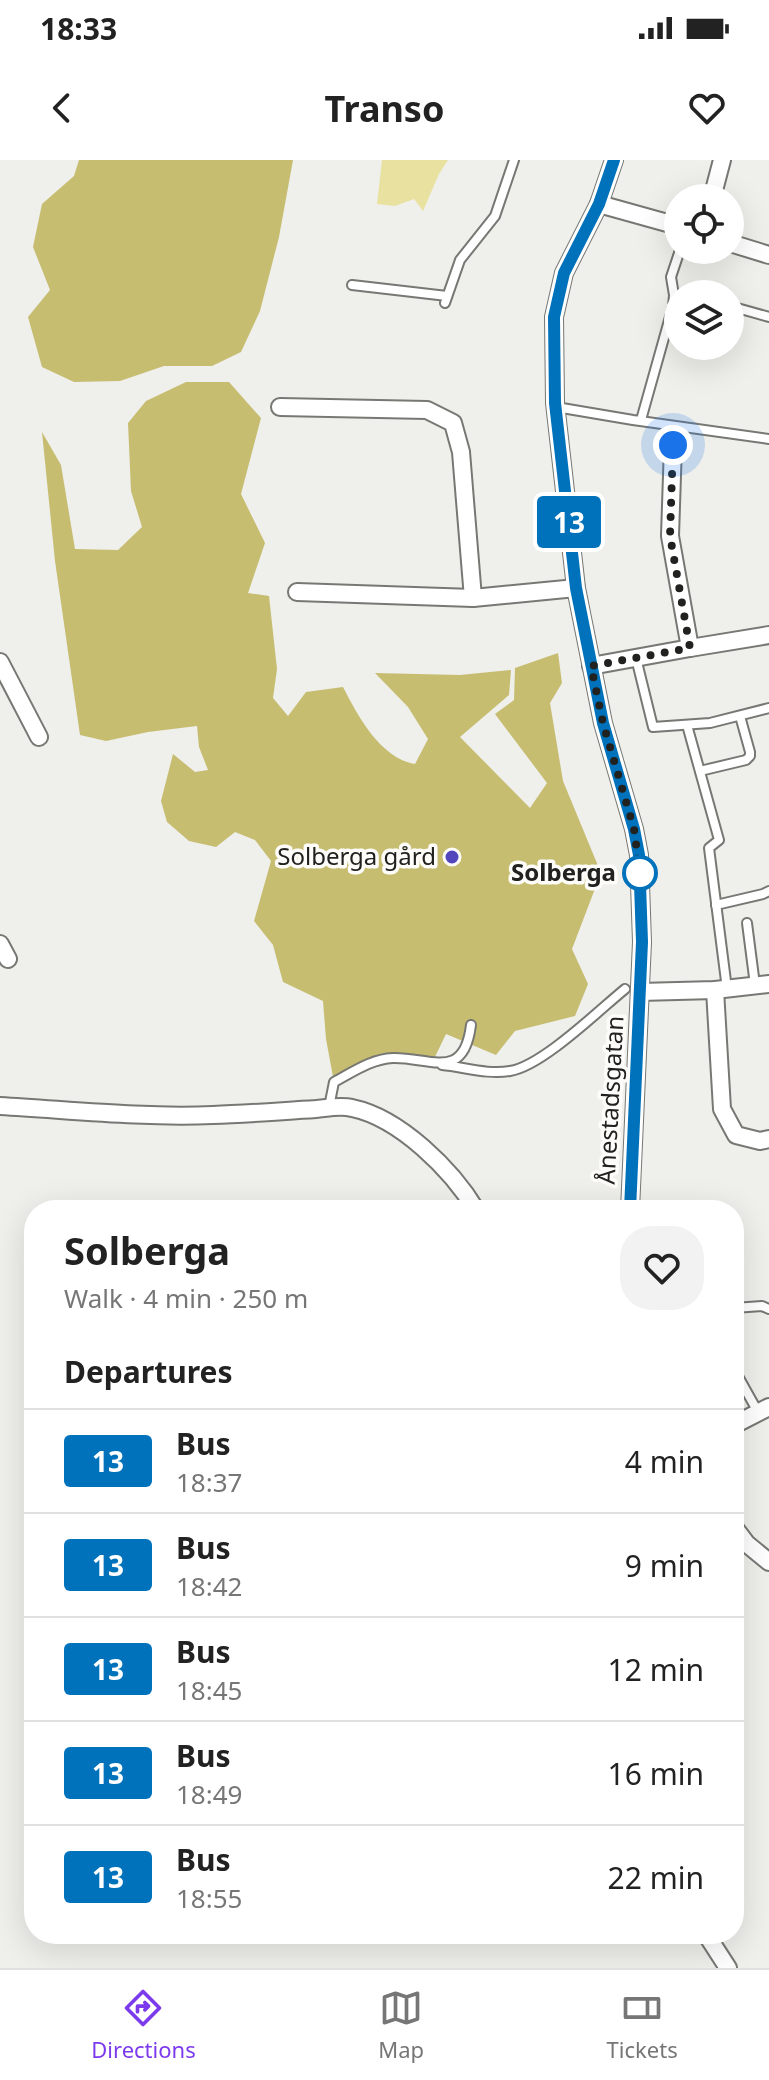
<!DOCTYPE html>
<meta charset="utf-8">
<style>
:root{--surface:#fff;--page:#f2f2f2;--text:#222;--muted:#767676;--line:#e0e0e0;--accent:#7c3aed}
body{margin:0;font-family:"Noto Sans",sans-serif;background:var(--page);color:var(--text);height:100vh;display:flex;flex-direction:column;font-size:30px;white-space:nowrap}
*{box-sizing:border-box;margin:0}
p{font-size:26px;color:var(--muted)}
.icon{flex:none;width:44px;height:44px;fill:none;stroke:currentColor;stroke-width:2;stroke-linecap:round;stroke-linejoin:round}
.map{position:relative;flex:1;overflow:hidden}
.sheet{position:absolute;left:24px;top:1040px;width:720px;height:744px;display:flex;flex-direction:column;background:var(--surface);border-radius:32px;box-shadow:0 8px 32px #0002}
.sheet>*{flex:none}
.badge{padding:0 16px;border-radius:6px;font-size:28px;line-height:52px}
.buttons{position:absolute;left:664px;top:24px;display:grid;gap:16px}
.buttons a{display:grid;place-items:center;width:80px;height:80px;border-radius:50%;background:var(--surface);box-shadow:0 8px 32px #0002;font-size:40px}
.you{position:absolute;width:40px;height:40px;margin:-20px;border:6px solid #fff;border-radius:50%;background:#1a73e8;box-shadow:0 0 0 12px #1a73e833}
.map>.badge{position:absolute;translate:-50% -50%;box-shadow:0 0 0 4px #fff}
h2{padding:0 40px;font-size:30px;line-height:72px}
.round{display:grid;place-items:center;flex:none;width:84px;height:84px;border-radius:32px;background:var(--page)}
.overview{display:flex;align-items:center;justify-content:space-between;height:136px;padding:0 40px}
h1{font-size:38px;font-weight:700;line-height:60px}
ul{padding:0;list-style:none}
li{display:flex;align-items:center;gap:24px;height:104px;padding:0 40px;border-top:2px solid var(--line)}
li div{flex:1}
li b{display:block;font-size:30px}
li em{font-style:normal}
li .badge{min-width:88px;font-weight:700;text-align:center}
.status{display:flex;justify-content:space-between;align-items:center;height:56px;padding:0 40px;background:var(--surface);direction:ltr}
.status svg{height:22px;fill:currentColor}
header{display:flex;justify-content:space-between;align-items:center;height:104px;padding:0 40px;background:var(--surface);font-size:36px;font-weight:700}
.menu{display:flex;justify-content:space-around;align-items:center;height:112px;border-top:2px solid var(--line);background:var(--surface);font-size:22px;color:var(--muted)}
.menu a{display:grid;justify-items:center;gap:4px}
.menu .on{color:var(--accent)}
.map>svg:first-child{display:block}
.green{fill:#e9e1a0}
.forest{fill:#c7bd71}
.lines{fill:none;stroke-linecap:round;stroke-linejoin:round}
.service-casing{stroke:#777773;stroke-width:12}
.minor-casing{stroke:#777773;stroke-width:20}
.service{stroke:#fff;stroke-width:8}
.minor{stroke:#fff;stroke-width:16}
.line-casing{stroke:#fff;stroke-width:18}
.line{stroke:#0072bc;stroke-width:12}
.walk{stroke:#21211f;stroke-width:8;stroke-dasharray:0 14.4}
.poi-dot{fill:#5246bd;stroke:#fdfcf8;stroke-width:3}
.stop-dot{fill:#fff;stroke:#0072bc;stroke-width:4}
.labels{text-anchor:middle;stroke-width:7;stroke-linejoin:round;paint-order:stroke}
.poi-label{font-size:24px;fill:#21211f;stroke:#fdfcf8;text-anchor:end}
.stop-label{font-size:24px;font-weight:bold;fill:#21211f;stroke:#fdfcf8;text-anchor:end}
.street-label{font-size:24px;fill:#21211f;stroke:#fdfcf8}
</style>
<div class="status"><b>18:33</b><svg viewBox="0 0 49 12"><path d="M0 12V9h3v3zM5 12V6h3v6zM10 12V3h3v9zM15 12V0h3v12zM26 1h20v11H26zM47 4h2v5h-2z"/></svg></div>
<header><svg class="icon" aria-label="back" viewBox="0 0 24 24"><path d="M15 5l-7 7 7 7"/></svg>Transo<svg class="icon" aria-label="heart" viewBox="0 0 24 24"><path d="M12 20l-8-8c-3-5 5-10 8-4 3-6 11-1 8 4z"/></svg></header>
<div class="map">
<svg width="769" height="1808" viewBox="0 0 769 1808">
<rect width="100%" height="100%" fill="#efefeb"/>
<polygon class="green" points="382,0 448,0 439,14 423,51 414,39 395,46 377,44"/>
<g class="forest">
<polygon points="79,0 293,0 279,77 260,151 241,192 212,206 164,206 120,221 74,222 42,207 28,157 50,130 33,87 42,44 74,16"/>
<path d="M186,222H229L261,258L241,334L265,383L248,433L269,436L277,509L273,538L288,556L306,532L343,527C358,556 380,598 415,604L428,579L408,547L375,513L460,515L511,510L509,535L460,577L530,648L547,623L495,554L514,540L515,508L558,493L562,523L550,543L563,621L601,713L572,789L588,824L575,856L515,871L496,895L446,874L433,901L381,897L334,922L326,879L323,841L283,822L273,785L254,761L271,701L255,680L235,672L216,687L189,681L167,662L161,641L173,594L195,612L208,610L199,587L197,566L148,572L106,581L80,575L55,401L42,272L61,305L75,389L118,390L142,367L131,331L128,263L146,241Z"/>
</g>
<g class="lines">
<defs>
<g id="service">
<polyline points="352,125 447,136"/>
<polyline points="445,143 460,100 495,56 514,0"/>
<polyline points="730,146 769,157"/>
<polyline points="556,247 633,260 769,279"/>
<polyline points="641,260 673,146 674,135 671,117 680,90"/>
<polyline points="636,498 653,567 710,563 769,548"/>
<polyline points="687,565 719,680 709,688 727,829"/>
<polyline points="700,611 746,600 750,596 750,592 740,556"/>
<polyline points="716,745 763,734 769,731"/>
<polyline points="747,763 755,825"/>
<path d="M442,905C464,907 488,915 510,911C542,906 598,851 625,829"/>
<path d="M329,947L334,922C353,912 371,899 393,898C430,897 464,922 471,865"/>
<polyline points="734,1148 762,1146 769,1149"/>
<polyline points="734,1209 758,1252"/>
</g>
<g id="minor">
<polyline points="614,0 599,44 564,113 554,157 555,243 576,428 603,563 634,669 639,695 642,782 630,1050"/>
<polyline points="712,38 722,0"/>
<polyline points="599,44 678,66"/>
<polyline points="730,83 769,95"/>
<polyline points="280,247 427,250 453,263 461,292 473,438"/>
<polyline points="297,432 473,438 576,428"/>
<polyline points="690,488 769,475"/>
<polyline points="0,502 39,577"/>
<polyline points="591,506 690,488 670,376 673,285"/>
<polyline points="0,784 8,799"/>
<polyline points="715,830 722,949 736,975 760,981 769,979"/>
<polyline points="640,832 715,830 769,824"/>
<path d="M0,946C71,950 142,958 213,955C247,954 282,951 316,949C327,948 341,945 352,948C400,958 452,1010 476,1050"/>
<polyline points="734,1265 769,1247"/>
<polyline points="734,1367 747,1384 769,1402"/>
<polyline points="706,1774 728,1808"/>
</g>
</defs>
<use href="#service" class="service-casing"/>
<use href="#minor" class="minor-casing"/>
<use href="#service" class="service"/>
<use href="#minor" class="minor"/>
</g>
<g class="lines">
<defs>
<polyline id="line" points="614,0 599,44 564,113 554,157 555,243 576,428 603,563 634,669 639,695 642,782 630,1050"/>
</defs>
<use href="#line" class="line-casing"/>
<use href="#line" class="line"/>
<polyline class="walk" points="640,713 634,669 603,563 591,506 690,488 670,376 673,285"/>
</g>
<circle class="poi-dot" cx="452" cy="697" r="8"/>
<circle class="stop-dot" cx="640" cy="713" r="16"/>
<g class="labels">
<g class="poi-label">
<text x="436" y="705">Solberga gård</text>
</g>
<g class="stop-label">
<text x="616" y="721">Solberga</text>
</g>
<g class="street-label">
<text transform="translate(611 940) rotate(-87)" y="8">Ånestadsgatan</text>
</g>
</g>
</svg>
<div class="buttons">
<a><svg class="icon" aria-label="locate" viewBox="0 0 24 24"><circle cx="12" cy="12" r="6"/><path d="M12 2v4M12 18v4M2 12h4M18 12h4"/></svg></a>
<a><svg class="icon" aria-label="layers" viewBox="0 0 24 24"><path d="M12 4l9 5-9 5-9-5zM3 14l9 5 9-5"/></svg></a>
</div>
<div class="you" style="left:673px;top:285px"></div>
<b class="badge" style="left:569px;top:362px;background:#0072bc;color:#fff">13</b>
<section class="sheet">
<div class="overview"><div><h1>Solberga</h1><p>Walk · 4 min · 250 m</p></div><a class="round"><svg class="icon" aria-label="heart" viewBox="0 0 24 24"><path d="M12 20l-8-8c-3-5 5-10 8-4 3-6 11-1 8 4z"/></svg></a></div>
<h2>Departures</h2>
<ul>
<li><span class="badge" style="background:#0072bc;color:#fff">13</span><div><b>Bus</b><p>18:37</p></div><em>4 min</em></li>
<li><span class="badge" style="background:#0072bc;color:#fff">13</span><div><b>Bus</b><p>18:42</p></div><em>9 min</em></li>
<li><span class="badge" style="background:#0072bc;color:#fff">13</span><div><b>Bus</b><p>18:45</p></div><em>12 min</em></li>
<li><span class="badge" style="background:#0072bc;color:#fff">13</span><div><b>Bus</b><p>18:49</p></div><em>16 min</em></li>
<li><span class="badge" style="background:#0072bc;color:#fff">13</span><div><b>Bus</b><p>18:55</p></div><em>22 min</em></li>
</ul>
</section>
</div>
<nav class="menu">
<a class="on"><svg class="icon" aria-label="directions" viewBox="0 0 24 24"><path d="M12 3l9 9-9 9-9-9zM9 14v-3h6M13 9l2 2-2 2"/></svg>Directions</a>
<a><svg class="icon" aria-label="map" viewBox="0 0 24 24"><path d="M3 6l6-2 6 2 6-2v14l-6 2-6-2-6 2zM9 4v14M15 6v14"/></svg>Map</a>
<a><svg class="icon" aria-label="tickets" viewBox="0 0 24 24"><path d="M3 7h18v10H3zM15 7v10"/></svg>Tickets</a>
</nav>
